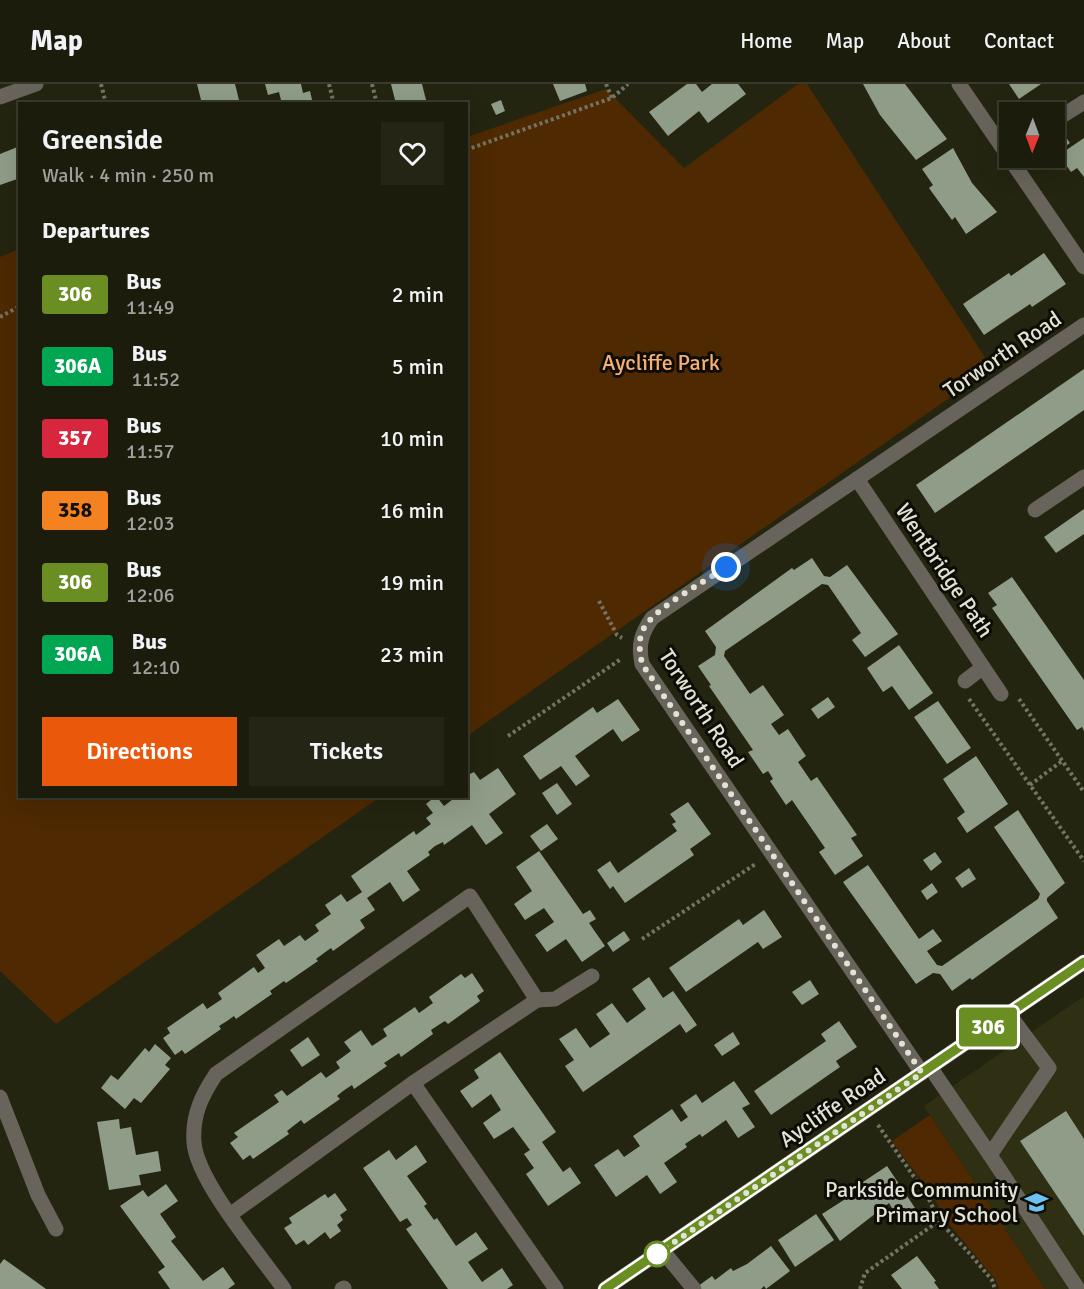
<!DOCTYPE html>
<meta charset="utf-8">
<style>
:root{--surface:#1b1c0c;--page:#242515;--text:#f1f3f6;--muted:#a0a19d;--line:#393a2d;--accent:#ea580c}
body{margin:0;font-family:Signika,sans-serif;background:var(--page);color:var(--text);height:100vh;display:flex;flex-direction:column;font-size:22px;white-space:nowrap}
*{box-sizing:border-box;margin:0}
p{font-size:20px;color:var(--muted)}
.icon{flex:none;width:33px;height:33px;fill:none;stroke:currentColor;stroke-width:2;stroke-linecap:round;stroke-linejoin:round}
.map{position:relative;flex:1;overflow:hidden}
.panel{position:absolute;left:18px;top:18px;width:450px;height:696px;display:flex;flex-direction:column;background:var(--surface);border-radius:0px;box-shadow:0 6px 24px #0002,0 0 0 2px var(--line)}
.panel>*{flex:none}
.badge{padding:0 12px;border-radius:4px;font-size:21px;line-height:39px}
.needle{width:39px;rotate:181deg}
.fabs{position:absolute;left:999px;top:18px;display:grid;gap:12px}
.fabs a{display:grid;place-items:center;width:66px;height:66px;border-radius:0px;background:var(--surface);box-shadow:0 6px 24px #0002,0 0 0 2px var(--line);font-size:30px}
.you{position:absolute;width:30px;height:30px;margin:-15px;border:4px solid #fff;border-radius:50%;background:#1a73e8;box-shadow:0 0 0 9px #1a73e833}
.map>.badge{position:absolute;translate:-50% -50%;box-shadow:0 0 0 3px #fff}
h2{padding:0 24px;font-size:22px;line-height:54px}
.round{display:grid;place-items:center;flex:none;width:63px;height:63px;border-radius:0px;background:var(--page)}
.head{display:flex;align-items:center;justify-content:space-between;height:102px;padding:0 24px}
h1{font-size:28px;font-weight:600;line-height:45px}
.primary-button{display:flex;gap:12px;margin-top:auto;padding:12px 24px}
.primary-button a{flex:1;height:69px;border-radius:0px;background:var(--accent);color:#fff;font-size:24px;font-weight:600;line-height:69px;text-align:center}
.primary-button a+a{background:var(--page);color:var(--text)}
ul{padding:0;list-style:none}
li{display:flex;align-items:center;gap:18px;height:72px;padding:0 24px}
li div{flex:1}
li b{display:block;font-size:22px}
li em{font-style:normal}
li .badge{min-width:66px;font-weight:700;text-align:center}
header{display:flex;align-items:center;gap:36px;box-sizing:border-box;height:84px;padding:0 30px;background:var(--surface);border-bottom:2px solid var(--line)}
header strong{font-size:28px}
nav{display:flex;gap:33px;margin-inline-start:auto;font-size:21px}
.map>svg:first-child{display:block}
.built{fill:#2e2f13}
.green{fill:#4e2902}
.building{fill:#8f9d88}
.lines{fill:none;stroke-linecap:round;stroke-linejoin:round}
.path{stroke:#737463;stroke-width:4;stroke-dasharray:3 3;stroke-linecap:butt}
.minor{stroke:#69645b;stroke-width:15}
.line-casing{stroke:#fff;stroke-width:14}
.line{stroke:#6b8e23;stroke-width:9}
.walk{stroke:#e2e3d6;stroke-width:6;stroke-dasharray:0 10.8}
.stop-dot{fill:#fff;stroke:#6b8e23;stroke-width:3}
.labels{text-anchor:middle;stroke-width:6;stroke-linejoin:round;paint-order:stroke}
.street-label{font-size:22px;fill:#e2e3d6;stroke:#0d0d05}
.park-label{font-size:22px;fill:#f8af70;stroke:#0d0d05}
.poi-label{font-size:22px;fill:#e2e3d6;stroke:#0d0d05;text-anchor:end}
</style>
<header>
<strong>Map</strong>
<nav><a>Home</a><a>Map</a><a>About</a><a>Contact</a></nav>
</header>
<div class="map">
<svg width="1084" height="1205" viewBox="0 0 1084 1205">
<rect width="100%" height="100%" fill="#242510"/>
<polygon class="built" points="1084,912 1084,1205 1045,1205 924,1022"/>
<g class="green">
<polygon points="798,0 807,0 992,284 467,652 467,53 606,5 684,84"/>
<polygon points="19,165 20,712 380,713 56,940 0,887 0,173"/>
<polygon points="930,1031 1045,1205 999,1205 995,1195 943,1133 934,1114 892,1057"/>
</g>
<g class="building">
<polygon points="197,0 235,0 240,20 202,20"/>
<polygon points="265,0 301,0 303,9 310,7 313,20 282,20 279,8 268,11"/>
<polygon points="391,0 422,0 427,20 396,20"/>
<polygon points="553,0 585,0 587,7 560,17"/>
<polygon points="687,0 696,0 702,8 712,0 738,0 746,10 708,39 699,27 668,52 649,28"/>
<polygon points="863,0 905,0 947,55 916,76 880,31"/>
<polygon points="1009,0 1041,0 1019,15"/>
<polygon points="501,16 505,27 496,31 491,20"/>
<polygon points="1062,48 1070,59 1054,70 1054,53"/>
<polygon points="1084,54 1084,93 1077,84 1071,88 1059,71"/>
<polygon points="20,62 20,94 0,101 0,70"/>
<polygon points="953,64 972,99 997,128 966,150 955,133 952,136 929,104 933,101 922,85"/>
<polygon points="1044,169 1066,200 1032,223 1030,220 984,251 963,220 1009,189 1011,192"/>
<polygon points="1084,285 1084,326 935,429 916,401"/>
<polygon points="1084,425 1084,450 1056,469 1044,453"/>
<polygon points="812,474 824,492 830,493 847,481 898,550 865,573 852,556 861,549 828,501 822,500 725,567 724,572 750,610 763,601 784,631 771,640 779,651 788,645 806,672 798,678 811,697 817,693 857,751 851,754 863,772 835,791 819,768 825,764 792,716 786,721 770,697 773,695 768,687 763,690 748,668 753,666 709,602 711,601 698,582 715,571 716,563 705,547 792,484 794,486"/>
<polygon points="1012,493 1084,596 1084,647 1082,643 1077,646 992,524 997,521 988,509"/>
<polygon points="899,561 933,609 909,626 892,602 883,608 867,584"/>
<polygon points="828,613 835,623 818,635 811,625"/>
<polygon points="618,615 640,646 622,658 613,645 575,672 590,692 576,702 561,682 540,696 523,672 593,623 597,629"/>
<polygon points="938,617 971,664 947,680 914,633"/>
<polygon points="976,672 1008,720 967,749 957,734 965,728 943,695"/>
<polygon points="498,684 516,710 489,730 503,749 486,761 472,741 444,761 443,758 435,762 428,768 430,771 407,787 420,806 403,818 390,798 367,814 375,826 360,836 365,844 333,867 331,864 324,869 316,875 318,877 286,899 284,897 270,907 272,910 236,935 234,932 227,937 219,942 221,945 185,970 182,966 175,971 163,954 170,949 167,944 203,919 207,925 222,915 218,909 254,883 258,889 265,884 256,871 279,855 284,862 300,851 305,857 319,847 315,841 331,830 325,821 341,810 347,818 362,808 351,792 414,747 416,751 431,740 426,734 433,729 426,720 436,712 444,722 457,712 466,712 466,706 470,703 466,692 474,688 480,696"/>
<polygon points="557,699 572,720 557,731 542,709"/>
<polygon points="688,718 711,750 690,765 694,771 625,819 613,802 610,805 597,786 610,777 618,789 677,747 672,740 676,738 670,730"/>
<polygon points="1018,726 1065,799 1047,814 1047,817 1058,834 972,896 970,894 952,907 940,890 933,889 916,900 843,798 868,781 919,855 933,845 942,857 927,867 937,881 942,882 1038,815 1040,810 994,743"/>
<polygon points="547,740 558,755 541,767 530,752"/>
<polygon points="539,767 583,830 590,826 596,835 589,839 605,862 582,878 566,855 547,868 535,851 554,838 544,824 525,836 514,820 532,807 516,783"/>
<polygon points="935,768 942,778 931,787 923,776"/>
<polygon points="969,784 976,795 962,804 955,794"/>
<polygon points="932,799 938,808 927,816 921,807"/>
<polygon points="764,826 782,853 763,865 758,858 686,908 669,884 739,835 743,841"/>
<polygon points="624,847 630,856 613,868 607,859"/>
<polygon points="472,889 484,907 477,912 480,917 448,940 445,937 440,940 431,946 433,950 401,973 399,969 384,979 387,982 354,1005 352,1001 343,1007 337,1012 340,1015 304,1040 301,1036 287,1047 289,1050 253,1075 250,1071 243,1076 230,1059 238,1053 234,1049 279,1018 274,1011 282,1006 287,1012 321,988 326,994 340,984 336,978 351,967 344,958 361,946 372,962 387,952 383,945 415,923 419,929 433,919 429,913 461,890 465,894"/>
<polygon points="649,893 663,914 673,907 697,941 686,949 680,940 583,1008 565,982 574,976 559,955 576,944 590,964 610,950 596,930 605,924 612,919 627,939 646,925 632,905"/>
<polygon points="810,896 819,910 802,921 792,908"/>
<polygon points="839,937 857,963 836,977 840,983 771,1031 754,1007 826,957 821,950"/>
<polygon points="733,948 740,960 722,972 714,961"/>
<polygon points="308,953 320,971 302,983 290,966"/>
<polygon points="155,960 171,974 165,981 170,985 141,1019 134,1014 125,1025 101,1004 111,991 118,996 145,964 149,968"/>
<polygon points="500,968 556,1048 542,1058 563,1088 570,1083 581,1099 548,1122 526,1090 534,1084 524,1070 530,1066 513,1043 494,1055 483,1039 501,1026 491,1010 472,1024 460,1007 479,994 474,986"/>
<polygon points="734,997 750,1020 742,1024 755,1043 738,1054 726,1036 702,1053 700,1050 685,1060 687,1063 664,1079 677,1098 660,1110 647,1091 616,1113 594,1081 618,1065 624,1073 640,1062 633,1052 649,1041 672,1025 681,1038 688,1033 680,1021 696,1010 702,1019"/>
<polygon points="1066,1027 1084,1055 1084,1152 1020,1057"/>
<polygon points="119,1035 120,1045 131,1043 136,1071 158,1067 161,1087 139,1091 141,1101 109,1106 97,1038"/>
<polygon points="416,1061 427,1078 407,1092 427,1120 424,1122 434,1136 437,1134 456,1162 476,1148 488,1165 468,1178 482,1198 502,1184 513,1201 507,1205 448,1205 406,1145 412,1141 407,1134 400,1138 363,1084 389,1066 396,1076"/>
<polygon points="887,1082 917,1127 900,1138 889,1119 840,1157 822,1130 850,1112 848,1108"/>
<polygon points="166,1100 178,1117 160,1130 176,1153 171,1157 203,1197 223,1183 235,1200 228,1205 170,1205 158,1188 165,1183 120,1122 143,1106 148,1113"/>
<polygon points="335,1109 347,1126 340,1131 343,1136 337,1141 341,1147 330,1155 325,1148 308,1161 304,1156 296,1161 284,1144 292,1139 289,1134 325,1110 328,1114"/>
<polygon points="816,1130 834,1156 795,1183 778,1156"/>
<polygon points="771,1162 790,1187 766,1205 764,1202 761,1205 694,1205 712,1192 715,1196 731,1184 733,1187 747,1180"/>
<polygon points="917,1172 936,1197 934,1198 939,1205 902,1205 891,1191"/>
<polygon points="4,1175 28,1192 46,1205 0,1205 0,1180"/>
</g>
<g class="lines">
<g class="path">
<polyline points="101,0 106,20"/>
<polyline points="329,0 334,20"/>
<polyline points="372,0 377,20"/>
<polyline points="606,0 612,14"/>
<polyline points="466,66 612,14 628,0"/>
<polyline points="0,233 20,222"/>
<polyline points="599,517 617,551 622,554"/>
<polyline points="969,615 1084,777"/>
<polyline points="1019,615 1084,708"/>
<polyline points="508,652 621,575"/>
<polyline points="1030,701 1062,677"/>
<polyline points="642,855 757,779"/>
<polyline points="878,1041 928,1113 939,1137 971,1171 992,1196 995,1205"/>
<polyline points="860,1205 865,1189 939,1137"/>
</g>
<g class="minor">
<polyline points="959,0 1084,183"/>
<polyline points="0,13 36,0"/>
<polyline points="1054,37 1084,18"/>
<polyline points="857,395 1001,610"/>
<polyline points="1035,426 1084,393"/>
<polyline points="965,597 982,584"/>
<polyline points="537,916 555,915 592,892"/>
<polyline points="1008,929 1049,984 990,1071 1078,1205"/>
<polyline points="930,983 990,1071"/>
<path d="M922,989L642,580C638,561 641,550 652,534L1084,241"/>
<polyline points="0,1013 38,1111 56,1145"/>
<polyline points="231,1130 413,999"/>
<polyline points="662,1166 694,1205"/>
<path d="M284,1205C260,1171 196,1096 194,1058C192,1031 202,1011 216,990L470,812L537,916L413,999L556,1205"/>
<polyline points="342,1205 344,1204"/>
<polyline points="605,1205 1084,878"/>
</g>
</g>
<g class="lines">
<defs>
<polyline id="line" points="605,1205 1084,878"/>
</defs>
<use href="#line" class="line-casing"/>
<use href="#line" class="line"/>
<path class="walk" d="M657,1170L922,989L642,580C640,568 638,559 642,548C651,525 705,498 726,483"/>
</g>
<defs>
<symbol id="school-bare" viewBox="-9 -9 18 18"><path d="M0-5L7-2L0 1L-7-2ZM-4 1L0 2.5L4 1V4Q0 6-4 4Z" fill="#6cc3f2" stroke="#0d0d05" stroke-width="2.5" paint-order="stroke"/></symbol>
</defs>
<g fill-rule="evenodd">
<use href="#school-bare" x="1020" y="1102" width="33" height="33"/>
</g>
<circle class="stop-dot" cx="657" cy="1170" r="12"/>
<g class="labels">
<g class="street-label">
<text transform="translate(1002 270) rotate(-34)" y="8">Torworth Road</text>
<text transform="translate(945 486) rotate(56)" y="8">Wentbridge Path</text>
<text transform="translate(702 624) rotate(57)" y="8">Torworth Road</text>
<text transform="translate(832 1023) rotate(-34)" y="8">Aycliffe Road</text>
</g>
<g class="park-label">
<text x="661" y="286">Aycliffe Park</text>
</g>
<g class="poi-label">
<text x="1018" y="1113">Parkside Community<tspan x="1018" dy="25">Primary School</tspan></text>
</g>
</g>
</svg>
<div class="fabs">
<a><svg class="needle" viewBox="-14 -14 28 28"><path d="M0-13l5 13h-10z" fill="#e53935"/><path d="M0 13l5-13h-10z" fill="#a0a19d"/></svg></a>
</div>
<div class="you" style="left:726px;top:483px"></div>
<b class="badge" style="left:988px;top:943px;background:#6b8e23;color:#fff">306</b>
<section class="panel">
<div class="head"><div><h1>Greenside</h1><p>Walk · 4 min · 250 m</p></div><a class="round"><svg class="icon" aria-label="heart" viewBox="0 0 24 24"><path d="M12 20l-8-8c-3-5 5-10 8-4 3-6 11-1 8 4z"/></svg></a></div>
<h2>Departures</h2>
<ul>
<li><span class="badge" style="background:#6b8e23;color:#fff">306</span><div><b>Bus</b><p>11:49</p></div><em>2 min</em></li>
<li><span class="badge" style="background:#00a651;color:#fff">306A</span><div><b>Bus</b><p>11:52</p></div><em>5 min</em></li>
<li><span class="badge" style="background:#d7263d;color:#fff">357</span><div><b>Bus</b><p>11:57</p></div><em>10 min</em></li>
<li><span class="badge" style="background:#f58220;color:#111">358</span><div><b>Bus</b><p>12:03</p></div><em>16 min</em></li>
<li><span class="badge" style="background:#6b8e23;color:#fff">306</span><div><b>Bus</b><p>12:06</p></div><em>19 min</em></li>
<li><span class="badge" style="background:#00a651;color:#fff">306A</span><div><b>Bus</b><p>12:10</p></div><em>23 min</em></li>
</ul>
<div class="primary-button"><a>Directions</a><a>Tickets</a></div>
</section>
</div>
